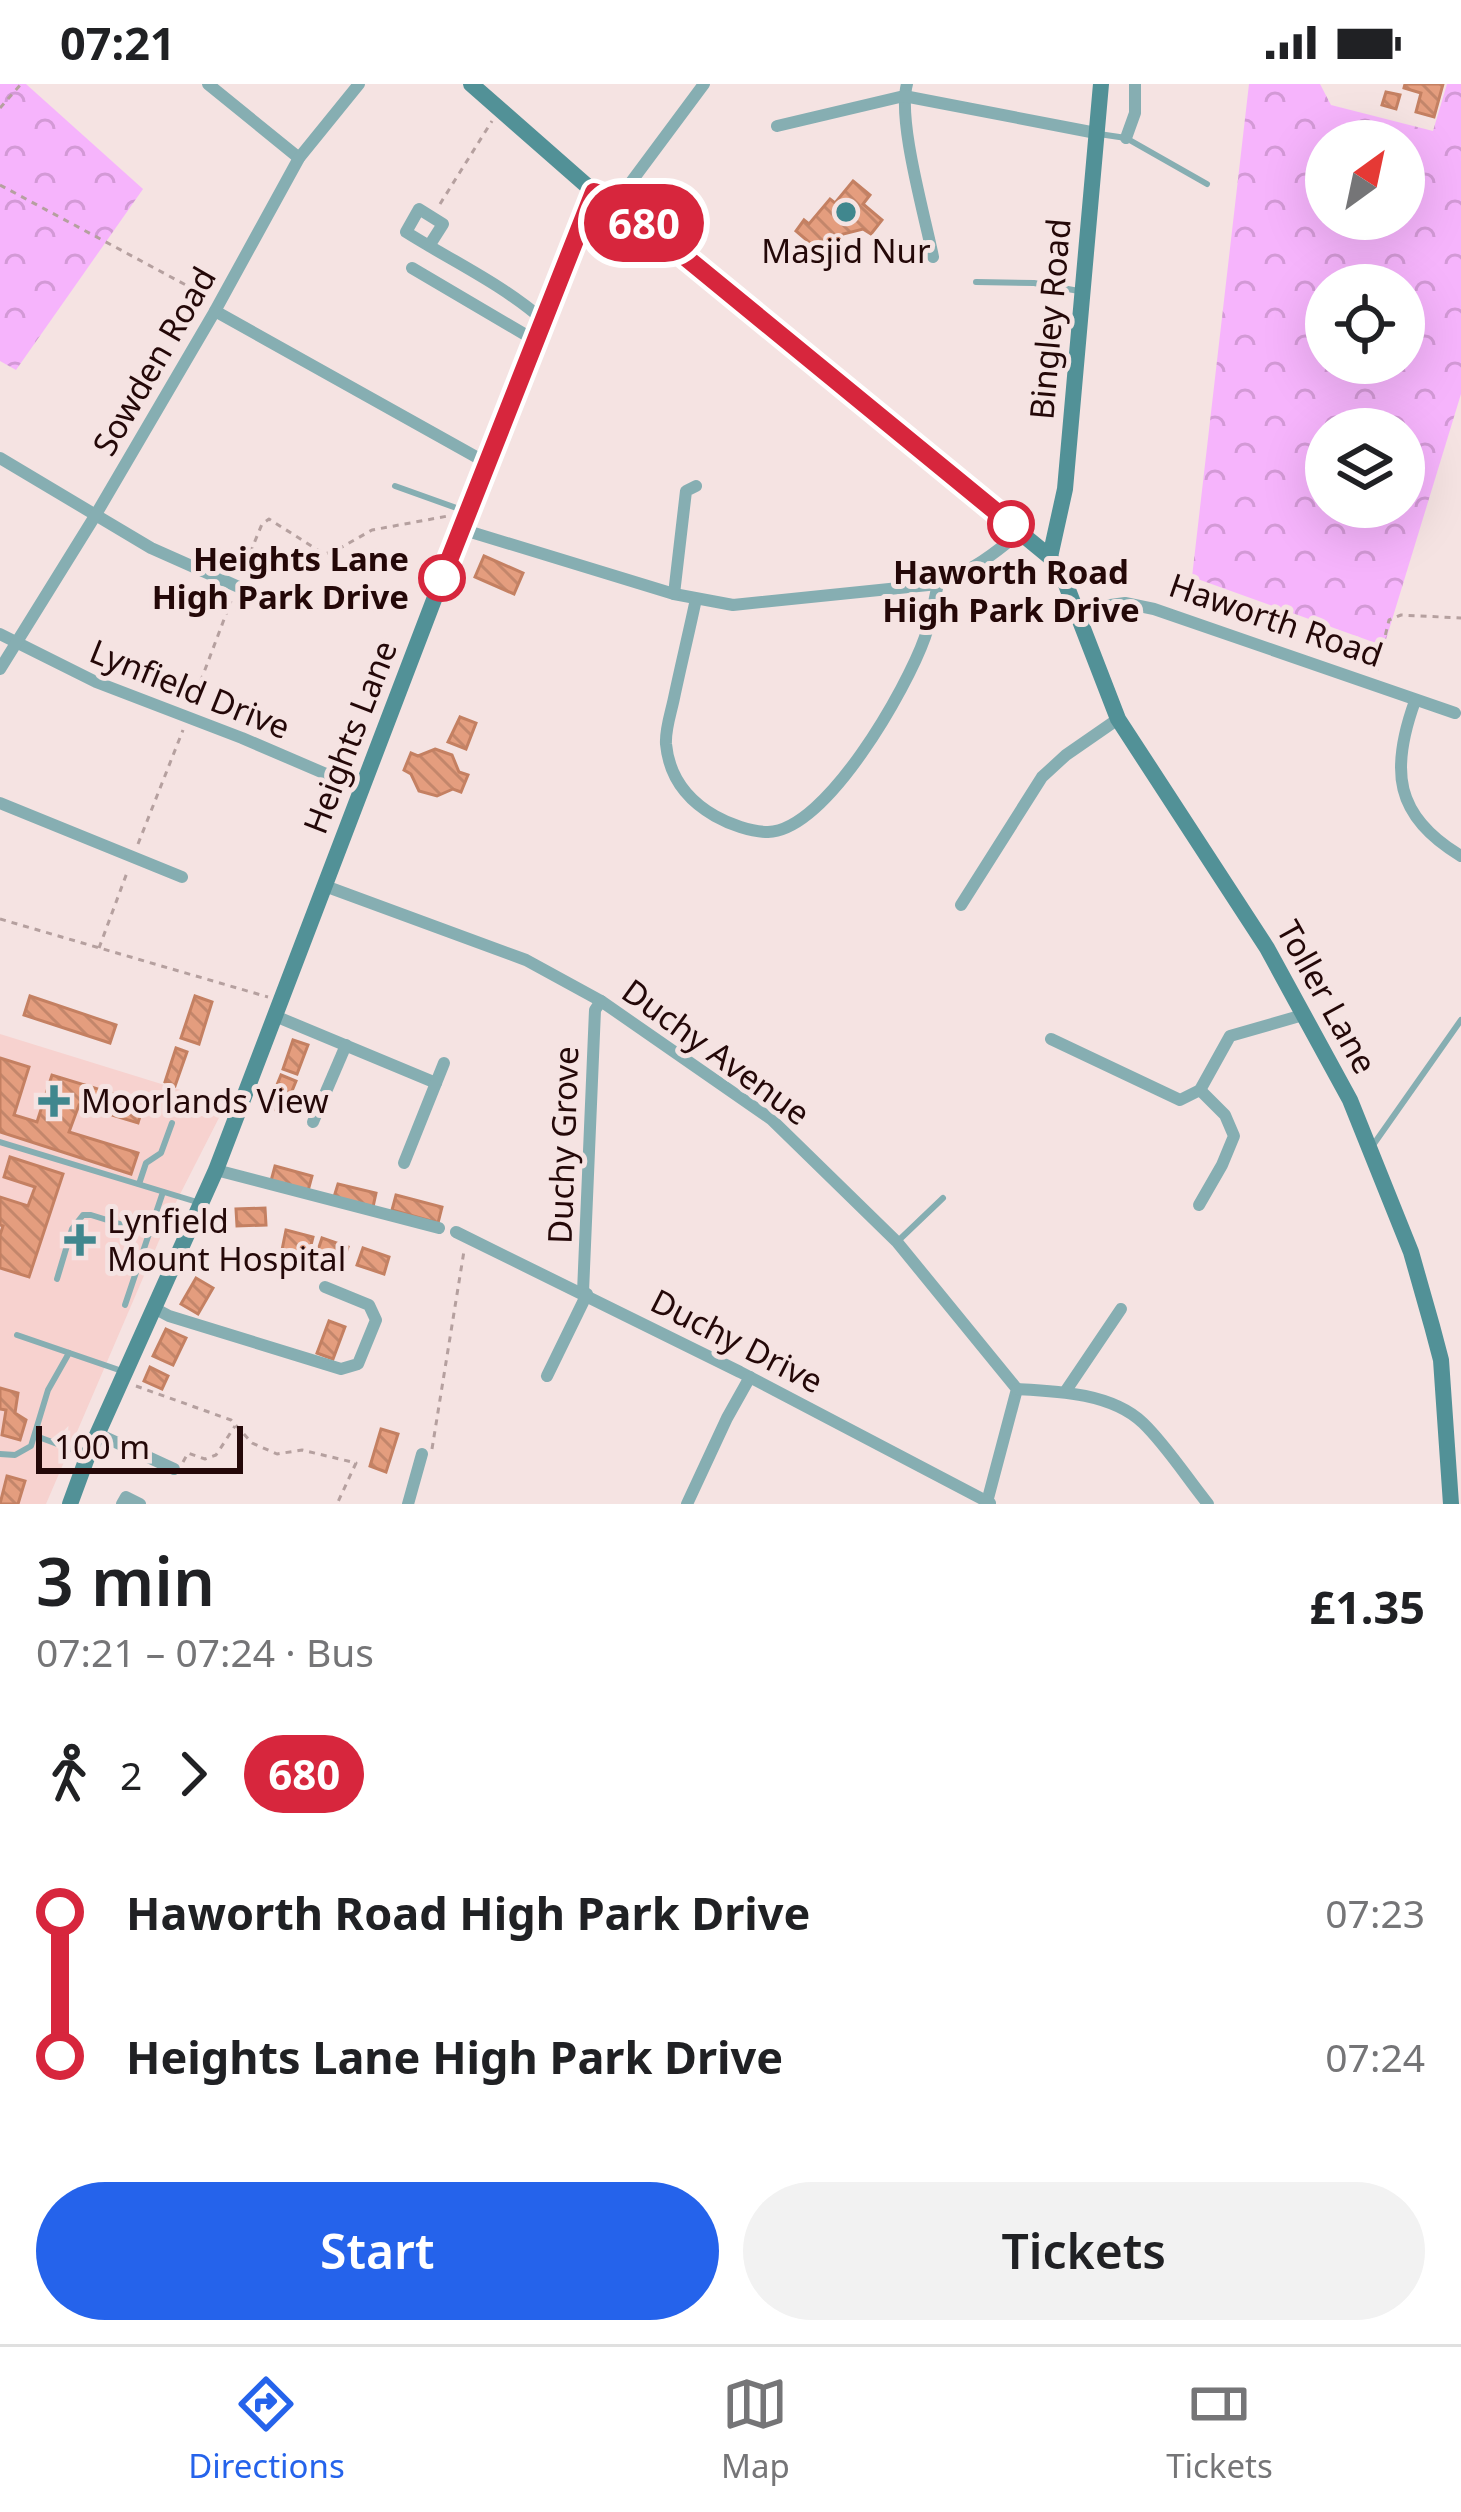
<!DOCTYPE html>
<meta charset="utf-8">
<style>
:root{--surface:#fff;--page:#f2f2f2;--text:#202124;--muted:#757577;--line:#e0e0e0;--accent:#2563eb}
body{margin:0;font-family:"Noto Sans",sans-serif;background:var(--page);color:var(--text);height:100vh;display:flex;flex-direction:column;font-size:45px;white-space:nowrap}
*{box-sizing:border-box;margin:0}
p{font-size:39px;color:var(--muted)}
.icon{flex:none;width:66px;height:66px;fill:none;stroke:currentColor;stroke-width:2;stroke-linecap:round;stroke-linejoin:round}
.map{position:relative;height:1420px;overflow:hidden}
.sheet{display:flex;flex-direction:column;background:var(--surface);flex:1}
.sheet>*{flex:none}
.badge{padding:0 24px;border-radius:39px;font-size:42px;line-height:78px}
.needle{width:78px;rotate:33deg}
.fabs{position:absolute;left:1305px;top:36px;display:grid;gap:24px}
.fabs a{display:grid;place-items:center;width:120px;height:120px;border-radius:50%;background:var(--surface);box-shadow:0 12px 48px #0002;font-size:60px}
.scale{position:absolute;left:36px;bottom:30px;width:207px;box-sizing:border-box;padding-left:12px;border:6px solid #240808;border-top:0;font-size:33px;line-height:42px;white-space:nowrap;color:#240808;-webkit-text-stroke:9px #f5e3e2;paint-order:stroke}
.map>.badge{position:absolute;translate:-50% -50%;box-shadow:0 0 0 6px #fff}
.legs{display:flex;align-items:center;gap:18px;height:132px;padding:0 36px;font-size:39px}
.legs p{margin-inline-start:auto}
.overview{display:flex;align-items:center;justify-content:space-between;height:204px;padding:0 36px}
h1{font-size:66px;font-weight:600;line-height:90px}
.button{display:flex;gap:24px;margin-top:auto;padding:24px 36px}
.button a{flex:1;height:138px;border-radius:72px;background:var(--accent);color:#fff;font-size:48px;font-weight:600;line-height:138px;text-align:center}
.button a+a{background:var(--page);color:var(--text)}
ul{padding:0 36px;list-style:none}
li{display:flex;align-items:center;gap:42px;height:144px;font-size:45px}
li i{display:grid;place-items:center;width:18px;height:100%;margin:0 15px;background:currentColor}
li i::after{content:'';width:30px;height:30px;margin:-15px;border:9px solid;border-radius:50%;background:var(--surface)}
li p{margin-inline-start:auto}
li:first-child i{background:linear-gradient(#0000 50%,currentColor 0)}
li:last-child i{background:linear-gradient(currentColor 50%,#0000 0)}
.status{display:flex;justify-content:space-between;align-items:center;height:84px;padding:0 60px;background:var(--surface);direction:ltr}
.status svg{height:33px;fill:currentColor}
.dock{display:flex;justify-content:space-around;align-items:center;height:168px;border-top:3px solid var(--line);background:var(--surface);font-size:33px;color:var(--muted)}
.dock a{display:grid;justify-items:center;gap:6px}
.dock .selected{color:var(--accent)}
.map>svg:first-child{display:block}
.built{fill:#f7d2cf}
.forest{fill:url(#forest-crowns);fill-rule:evenodd}
.building{fill:url(#building-back-hatch);stroke:#c48062;stroke-width:3}
.lines{fill:none;stroke-linecap:round;stroke-linejoin:round}
.path{stroke:#b5a09f;stroke-width:3;stroke-dasharray:6 6;stroke-linecap:butt}
.lane{stroke:#86aeb2;stroke-width:6}
.street{stroke:#86aeb2;stroke-width:12}
.secondary{stroke:#529197;stroke-width:16}
.line-1-casing{stroke:#fff;stroke-width:27}
.line-1{stroke:#d7263d;stroke-width:18}
.poi-dot{fill:#40878e;stroke:#f5e3e2;stroke-width:4.5}
.stop-1-dot{fill:#fff;stroke:#d7263d;stroke-width:6}
.labels{text-anchor:middle;stroke-width:10;stroke-linejoin:round;paint-order:stroke}
.poi-label{font-size:33px;fill:#240808;stroke:#f5e3e2;text-anchor:start}
.street-label{font-size:33px;fill:#240808;stroke:#f5e3e2}
.stop-label{font-size:33px;font-weight:bold;fill:#240808;stroke:#f5e3e2;text-anchor:end}
</style>
<div class="status"><b>07:21</b><svg viewBox="0 0 49 12"><path d="M0 12V9h3v3zM5 12V6h3v6zM10 12V3h3v9zM15 12V0h3v12zM26 1h20v11H26zM47 4h2v5h-2z"/></svg></div>
<div class="map">
<svg width="1461" height="1420" viewBox="0 0 1461 1420">
<defs>
<pattern id="forest-crowns" width="20" height="18" patternUnits="userSpaceOnUse" patternTransform="scale(3)"><rect width="20" height="18" fill="#f6b4fc"/><path d="M2 6a3 3 0 1 1 6 0M12 15a3 3 0 1 1 6 0" fill="none" stroke="#d399d6"/></pattern>
<pattern id="building-back-hatch" width="6" height="6" patternUnits="userSpaceOnUse" patternTransform="scale(3)"><rect width="6" height="6" fill="#e49d7e"/><path d="M-1 5l2 2M0 0l6 6M5-1l2 2" fill="none" stroke="#c3866b"/></pattern>
</defs>
<rect width="100%" height="100%" fill="#f5e3e2"/>
<polygon class="built" points="0,950 226,1020 173,1124 46,1420 0,1420"/>
<g class="forest">
<polygon points="0,0 26,0 143,105 16,286 0,277"/>
<path d="M1249,0H1320L1331,21L1433,47L1447,0H1461V310L1384,562L1192,493ZM1326,57H1404V135H1326ZM1326,201H1404V279H1326ZM1326,345H1404V423H1326Z"/>
</g>
<g class="building">
<polygon points="1405,0 1443,0 1434,33 1416,28 1421,9 1404,4"/>
<polygon points="1386,8 1400,11 1396,25 1382,21"/>
<polygon points="853,97 870,111 863,120 882,136 871,150 863,145 843,150 824,171 796,147 804,136 809,140 830,115 835,119"/>
<polygon points="484,472 523,489 514,510 475,493"/>
<polygon points="460,633 476,639 466,665 448,658"/>
<polygon points="435,665 452,671 459,688 468,691 461,708 453,705 437,712 419,707 411,690 404,686 411,669 418,672"/>
<polygon points="30,912 116,941 110,959 24,931"/>
<polygon points="195,912 212,918 199,960 181,954"/>
<polygon points="293,956 308,961 297,990 283,985"/>
<polygon points="176,964 187,968 175,1002 165,998"/>
<polygon points="0,974 29,983 14,1031 37,1038 52,991 144,1019 138,1039 79,1021 69,1048 138,1069 131,1090 0,1048"/>
<polygon points="281,991 296,997 283,1029 268,1023"/>
<polygon points="10,1073 63,1090 29,1193 0,1184 0,1151 3,1142 0,1141 0,1113 28,1122 35,1103 4,1093"/>
<polygon points="275,1082 312,1092 308,1107 271,1097"/>
<polygon points="338,1100 376,1109 373,1123 334,1113"/>
<polygon points="396,1111 442,1123 438,1139 392,1126"/>
<polygon points="265,1124 266,1141 237,1142 236,1125"/>
<polygon points="286,1146 313,1153 308,1173 282,1166"/>
<polygon points="322,1154 348,1163 343,1178 317,1169"/>
<polygon points="363,1164 389,1173 384,1190 357,1181"/>
<polygon points="196,1194 213,1204 198,1230 181,1220"/>
<polygon points="329,1237 345,1243 333,1275 317,1269"/>
<polygon points="166,1245 186,1254 173,1281 153,1272"/>
<polygon points="150,1283 168,1292 162,1305 144,1297"/>
<polygon points="0,1304 18,1309 15,1329 26,1336 20,1356 2,1351 6,1326 0,1325"/>
<polygon points="381,1345 398,1350 386,1388 370,1382"/>
<polygon points="7,1392 25,1397 18,1420 0,1420"/>
</g>
<g class="lines">
<g class="path">
<polyline points="0,24 21,0"/>
<polyline points="0,101 210,214"/>
<polyline points="440,120 492,37"/>
<polyline points="241,491 262,440 269,435 324,470 335,467 372,446 448,432"/>
<polyline points="1377,586 1389,536 1401,531 1461,534"/>
<polyline points="192,620 231,517"/>
<polyline points="138,760 183,646"/>
<polyline points="0,835 268,913"/>
<polyline points="99,864 128,786"/>
<polyline points="136,1302 231,1336 252,1359 277,1370 302,1366 356,1379 337,1420"/>
<polyline points="432,1365 464,1167"/>
<polyline points="183,1378 188,1369 205,1375 216,1371 235,1342"/>
</g>
<g class="lane">
<polyline points="1099,50 1126,54 1207,100"/>
<polyline points="976,198 1034,199 1079,207"/>
<polyline points="395,402 465,427"/>
<polyline points="0,1058 197,1118"/>
<polyline points="1371,1064 1461,936"/>
<polyline points="139,1100 146,1079 161,1069 172,1039"/>
<polyline points="898,1157 943,1114"/>
<polyline points="57,1195 72,1145 83,1131 91,1131 149,1149"/>
<polyline points="125,1221 163,1108"/>
<polyline points="17,1251 122,1287"/>
<polyline points="36,1352 84,1370"/>
<polyline points="0,1370 15,1371 31,1362 48,1306 69,1269"/>
</g>
<g class="street">
<polyline points="208,0 299,74"/>
<path d="M907,0C897,36 925,132 933,173"/>
<polyline points="777,42 904,12 1096,49"/>
<polyline points="1126,54 1135,29 1135,0"/>
<polyline points="617,117 704,0"/>
<path d="M429,162L443,140L419,125L406,148C452,177 502,200 543,236"/>
<polyline points="412,184 536,257"/>
<polyline points="215,227 487,379"/>
<polyline points="0,374 151,464 250,508"/>
<path d="M461,445L674,510L733,521L938,500C971,487 995,470 1021,447"/>
<polyline points="674,510 686,407 696,402"/>
<path d="M696,515C689,548 681,581 674,614C671,629 665,645 666,660C669,692 687,716 715,732C729,740 751,748 768,748C827,746 907,604 925,553C931,536 934,517 938,500"/>
<polyline points="1075,526 1125,519 1154,525 1455,629"/>
<polyline points="0,550 96,598 242,654 361,705"/>
<polyline points="0,585 95,432 215,227 299,74 359,0"/>
<path d="M1415,617C1390,686 1394,732 1461,772"/>
<polyline points="0,719 182,793"/>
<polyline points="325,802 526,876 601,917 771,1035 897,1158 1017,1305 987,1418"/>
<polyline points="961,821 1042,693 1066,671 1118,635"/>
<polyline points="275,932 436,999"/>
<polyline points="1051,955 1180,1016 1200,1006 1230,952 1303,931"/>
<polyline points="313,1038 346,961"/>
<polyline points="404,1079 444,979"/>
<polyline points="216,1086 439,1144"/>
<polyline points="1199,1121 1222,1081 1234,1052 1225,1031 1200,1006"/>
<polyline points="456,1148 740,1288 990,1419"/>
<polyline points="583,1208 595,926 601,917"/>
<polyline points="154,1224 169,1232 341,1285 358,1280 376,1236 369,1221 325,1203"/>
<polyline points="547,1292 587,1210"/>
<path d="M1017,1305C1057,1307 1112,1309 1143,1339C1166,1361 1187,1394 1208,1420"/>
<polyline points="1065,1308 1121,1225"/>
<polyline points="98,1350 174,1385"/>
<polyline points="122,1420 126,1413 140,1420"/>
<polyline points="408,1420 422,1370"/>
<polyline points="687,1420 727,1334 750,1293"/>
</g>
<g class="secondary">
<polyline points="471,0 594,108 617,117 1050,473 1065,498 1118,635 1267,864 1350,1016 1411,1168 1432,1242 1441,1276 1451,1420"/>
<polyline points="1050,473 1065,405 1101,0"/>
<polyline points="70,1420 88,1371 216,1086 461,445 594,108"/>
</g>
</g>
<g class="lines">
<defs>
<polyline id="line-1" points="442,494 594,108 617,117 1011,440"/>
</defs>
<use href="#line-1" class="line-1-casing"/>
<use href="#line-1" class="line-1"/>
</g>
<g class="poi-dot">
<circle cx="846" cy="128" r="12"/>
<path d="M48 999h12v12h12v12h-12v12h-12v-12h-12v-12h12z"/>
<path d="M74 1138h12v12h12v12h-12v12h-12v-12h-12v-12h12z"/>
</g>
<g class="stop-1-dot">
<circle cx="1011" cy="440" r="21"/>
<circle cx="442" cy="494" r="21"/>
</g>
<g class="labels">
<g class="poi-label">
<text x="846" y="179" text-anchor="middle">Masjid Nur</text>
<text x="81" y="1029">Moorlands View</text>
<text x="107" y="1149">Lynfield<tspan x="107" dy="38">Mount Hospital</tspan></text>
</g>
<g class="street-label">
<text transform="translate(1050 235) rotate(-85)" y="12">Bingley Road</text>
<text transform="translate(154 277) rotate(-60)" y="12">Sowden Road</text>
<text transform="translate(1276 536) rotate(19)" y="12">Haworth Road</text>
<text transform="translate(190 605) rotate(22)" y="12">Lynfield Drive</text>
<text transform="translate(350 653) rotate(-69)" y="12">Heights Lane</text>
<text transform="translate(1327 913) rotate(61)" y="12">Toller Lane</text>
<text transform="translate(716 968) rotate(36)" y="12">Duchy Avenue</text>
<text transform="translate(563 1061) rotate(-88)" y="12">Duchy Grove</text>
<text transform="translate(737 1257) rotate(27)" y="12">Duchy Drive</text>
</g>
<g class="stop-label">
<text x="409" y="487">Heights Lane<tspan x="409" dy="38">High Park Drive</tspan></text>
<text x="1011" y="500" text-anchor="middle">Haworth Road<tspan x="1011" dy="38">High Park Drive</tspan></text>
</g>
</g>
</svg>
<div class="fabs">
<a><svg class="needle" viewBox="-14 -14 28 28"><path d="M0-13l5 13h-10z" fill="#e53935"/><path d="M0 13l5-13h-10z" fill="#757577"/></svg></a>
<a><svg class="icon" aria-label="locate" viewBox="0 0 24 24"><circle cx="12" cy="12" r="6"/><path d="M12 2v4M12 18v4M2 12h4M18 12h4"/></svg></a>
<a><svg class="icon" aria-label="layers" viewBox="0 0 24 24"><path d="M12 4l9 5-9 5-9-5zM3 14l9 5 9-5"/></svg></a>
</div>
<div class="scale">100 m</div>
<b class="badge" style="left:644px;top:139px;background:#d7263d;color:#fff">680</b>
</div>
<section class="sheet">
<div class="overview"><div><h1>3 min</h1><p>07:21 – 07:24 · Bus</p></div><b>£1.35</b></div>
<div class="legs"><svg class="icon" aria-label="walk" viewBox="0 0 24 24"><circle cx="13" cy="4" r="2"/><path d="M13 8l-2 6 4 7M11 14l-3 7M7 12l3-4h3l4 4"/></svg>2<svg class="icon" aria-label="forward" viewBox="0 0 24 24"><path d="M9 5l7 7-7 7"/></svg><b class="badge" style="background:#d7263d;color:#fff">680</b></div>
<ul>
<li><i style="color:#d7263d"></i><b>Haworth Road High Park Drive</b><p>07:23</p></li>
<li><i style="color:#d7263d"></i><b>Heights Lane High Park Drive</b><p>07:24</p></li>
</ul>
<div class="button"><a>Start</a><a>Tickets</a></div>
</section>
<nav class="dock">
<a class="selected"><svg class="icon" aria-label="directions" viewBox="0 0 24 24"><path d="M12 3l9 9-9 9-9-9zM9 14v-3h6M13 9l2 2-2 2"/></svg>Directions</a>
<a><svg class="icon" aria-label="map" viewBox="0 0 24 24"><path d="M3 6l6-2 6 2 6-2v14l-6 2-6-2-6 2zM9 4v14M15 6v14"/></svg>Map</a>
<a><svg class="icon" aria-label="tickets" viewBox="0 0 24 24"><path d="M3 7h18v10H3zM15 7v10"/></svg>Tickets</a>
</nav>
